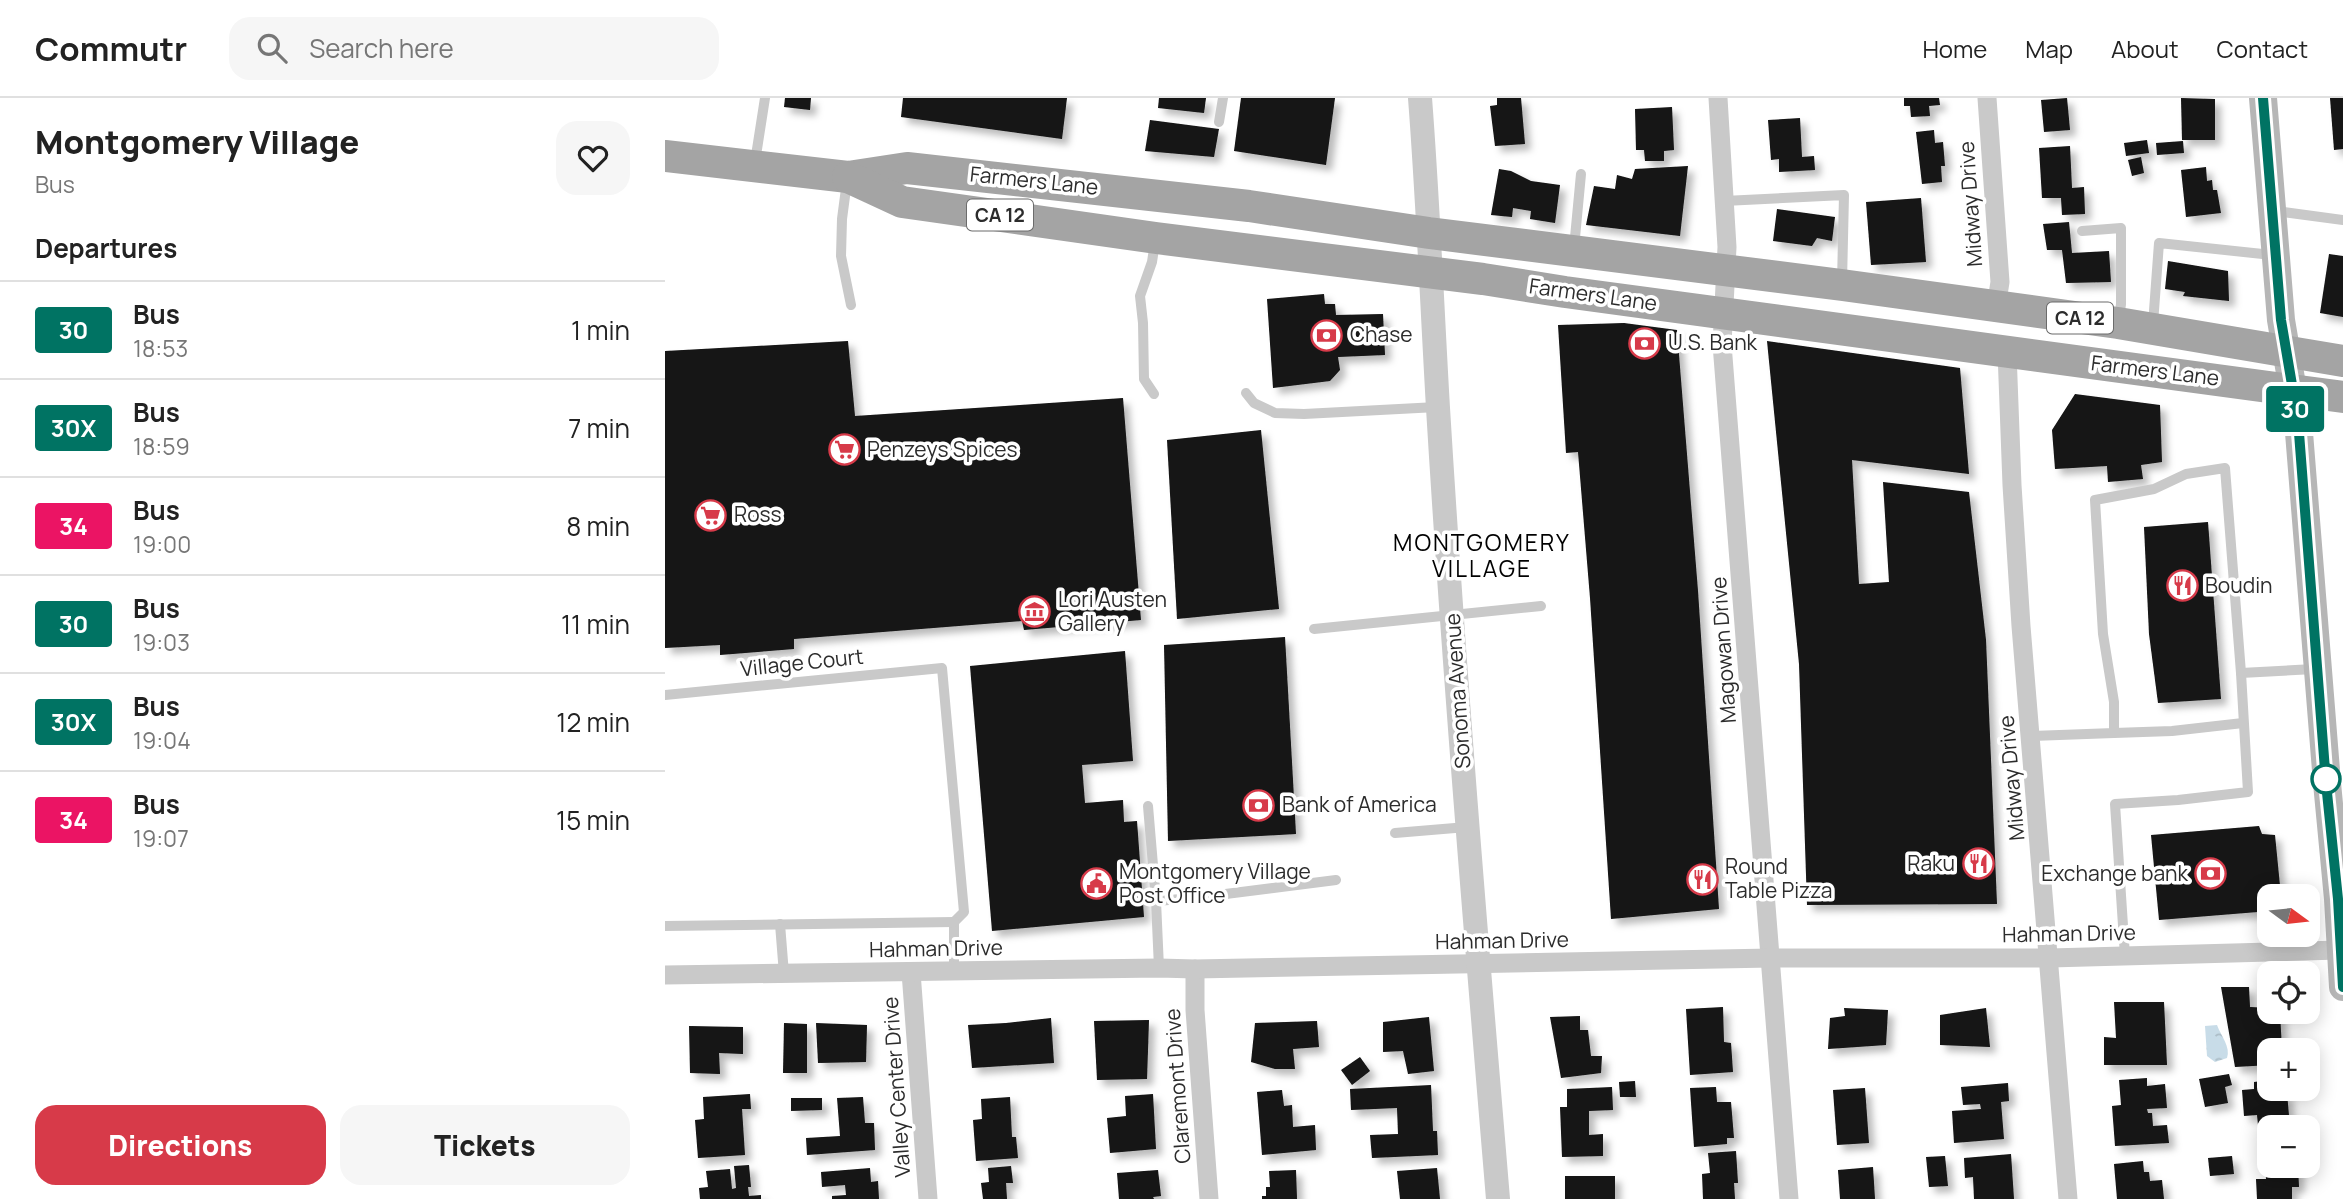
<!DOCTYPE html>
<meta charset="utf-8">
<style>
:root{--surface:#fff;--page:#f6f6f6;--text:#222;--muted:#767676;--line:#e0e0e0;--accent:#d73a49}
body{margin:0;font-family:Manrope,sans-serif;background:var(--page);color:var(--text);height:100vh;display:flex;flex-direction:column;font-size:26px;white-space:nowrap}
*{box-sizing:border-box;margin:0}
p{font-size:23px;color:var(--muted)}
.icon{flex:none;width:38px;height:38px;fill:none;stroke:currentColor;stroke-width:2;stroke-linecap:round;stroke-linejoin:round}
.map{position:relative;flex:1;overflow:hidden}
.side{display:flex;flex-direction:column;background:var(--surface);width:665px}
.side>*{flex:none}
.badge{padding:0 14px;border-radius:5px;font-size:24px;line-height:46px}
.needle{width:46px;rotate:105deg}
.controls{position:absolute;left:1592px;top:786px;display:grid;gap:14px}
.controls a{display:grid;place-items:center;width:63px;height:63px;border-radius:14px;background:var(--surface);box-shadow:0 4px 18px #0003;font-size:35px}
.map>.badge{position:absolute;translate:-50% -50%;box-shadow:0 0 0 4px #fff}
h2{padding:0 35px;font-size:26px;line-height:63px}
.round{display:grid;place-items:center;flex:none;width:74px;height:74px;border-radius:21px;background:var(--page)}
.overview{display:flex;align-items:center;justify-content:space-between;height:119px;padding:0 35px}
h1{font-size:33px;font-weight:800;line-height:52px}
.primary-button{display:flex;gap:14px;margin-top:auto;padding:14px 35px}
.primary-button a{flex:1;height:80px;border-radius:21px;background:var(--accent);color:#fff;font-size:28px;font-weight:800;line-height:80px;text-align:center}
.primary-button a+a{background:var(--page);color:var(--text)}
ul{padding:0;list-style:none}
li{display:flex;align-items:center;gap:21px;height:98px;padding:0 35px;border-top:2px solid var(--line)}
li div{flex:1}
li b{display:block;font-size:26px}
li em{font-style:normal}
li .badge{min-width:77px;font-weight:700;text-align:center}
header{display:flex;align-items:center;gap:42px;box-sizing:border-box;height:98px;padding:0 35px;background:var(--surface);border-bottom:2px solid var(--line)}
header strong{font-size:33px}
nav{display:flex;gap:38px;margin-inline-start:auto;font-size:24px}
.search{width:490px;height:63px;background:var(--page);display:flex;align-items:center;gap:18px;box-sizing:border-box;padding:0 24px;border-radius:21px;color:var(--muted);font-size:26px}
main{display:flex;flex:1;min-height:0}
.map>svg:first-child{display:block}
.water{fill:url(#water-ripples)}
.building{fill:#131313;filter:url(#shadow)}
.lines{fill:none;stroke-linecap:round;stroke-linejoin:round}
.service{stroke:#c9c9c9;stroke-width:10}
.minor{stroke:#c9c9c9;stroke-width:19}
.tertiary{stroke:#c9c9c9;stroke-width:24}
.secondary{stroke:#b6b6b6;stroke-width:28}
.primary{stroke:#a4a4a4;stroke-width:32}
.line-casing{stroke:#fff;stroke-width:16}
.line{stroke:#007363;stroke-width:10}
.stop-dot{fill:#fff;stroke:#007363;stroke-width:3.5}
.labels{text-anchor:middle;stroke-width:7;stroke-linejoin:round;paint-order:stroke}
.shield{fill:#fff;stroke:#6b6b6b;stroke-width:2}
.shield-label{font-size:19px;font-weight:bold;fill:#2c2c2c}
.street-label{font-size:21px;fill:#2c2c2c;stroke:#fff}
.poi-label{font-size:21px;fill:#2c2c2c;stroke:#fff;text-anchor:start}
.neighbourhood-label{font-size:23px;letter-spacing:2px;fill:#000;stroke:#fff}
</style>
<header>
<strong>Commutr</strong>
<div class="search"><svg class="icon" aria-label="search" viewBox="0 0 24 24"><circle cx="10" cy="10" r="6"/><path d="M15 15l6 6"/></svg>Search here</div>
<nav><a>Home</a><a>Map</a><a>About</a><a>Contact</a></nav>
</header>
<main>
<section class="side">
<div class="overview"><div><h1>Montgomery Village</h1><p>Bus</p></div><a class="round"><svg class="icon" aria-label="heart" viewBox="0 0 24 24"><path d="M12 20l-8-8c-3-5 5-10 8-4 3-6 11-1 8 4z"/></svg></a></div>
<h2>Departures</h2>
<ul>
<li><span class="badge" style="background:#007363;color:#fff">30</span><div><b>Bus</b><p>18:53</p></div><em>1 min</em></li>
<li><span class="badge" style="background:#007363;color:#fff">30X</span><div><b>Bus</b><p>18:59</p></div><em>7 min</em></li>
<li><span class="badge" style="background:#eb1464;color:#fff">34</span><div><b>Bus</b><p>19:00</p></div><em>8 min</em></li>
<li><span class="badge" style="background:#007363;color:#fff">30</span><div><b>Bus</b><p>19:03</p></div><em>11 min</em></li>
<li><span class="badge" style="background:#007363;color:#fff">30X</span><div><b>Bus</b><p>19:04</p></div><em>12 min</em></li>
<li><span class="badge" style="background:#eb1464;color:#fff">34</span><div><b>Bus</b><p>19:07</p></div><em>15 min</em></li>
</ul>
<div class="primary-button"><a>Directions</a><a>Tickets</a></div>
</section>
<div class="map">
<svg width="1678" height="1101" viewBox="0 0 1678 1101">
<defs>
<pattern id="water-ripples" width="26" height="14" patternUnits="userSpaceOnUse" patternTransform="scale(1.75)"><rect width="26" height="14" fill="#c8dce8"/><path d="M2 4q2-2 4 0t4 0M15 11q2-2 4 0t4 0" fill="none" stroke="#acbdc7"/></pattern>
<filter id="shadow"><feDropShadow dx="6" dy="6" stdDeviation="3.5" flood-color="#0004"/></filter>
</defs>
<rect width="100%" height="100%" fill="#fff"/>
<path class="water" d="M1552,927C1556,938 1566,949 1562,960L1550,964L1542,958L1540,928Z"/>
<g class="building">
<polygon points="120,0 146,0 145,12 119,9"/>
<polygon points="238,0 402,0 397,41 236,19"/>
<polygon points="494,0 541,0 539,15 493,10"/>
<polygon points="576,0 670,0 661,67 569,53"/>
<polygon points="832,0 856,0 860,46 830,48 825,8 832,7"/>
<polygon points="1239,0 1274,0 1275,7 1264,8 1265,18 1246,19 1245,8 1239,8"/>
<polygon points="1402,0 1405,32 1379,34 1376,2"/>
<polygon points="1516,0 1550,1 1550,42 1517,42"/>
<polygon points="1665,0 1678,0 1678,51 1669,52"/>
<polygon points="1007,9 1009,52 999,53 999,63 980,63 979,52 971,52 970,11"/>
<polygon points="1135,20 1137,59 1149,58 1150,72 1114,74 1114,61 1106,62 1103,22"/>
<polygon points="485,22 554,31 549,59 480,53"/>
<polygon points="1269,32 1270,45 1278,44 1280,68 1276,68 1277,84 1257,86 1251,34"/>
<polygon points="1482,42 1484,55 1461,58 1459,45"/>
<polygon points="1518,43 1519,55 1492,57 1491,45"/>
<polygon points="1405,48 1407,90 1419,89 1420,116 1397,117 1396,100 1377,100 1374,50"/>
<polygon points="1476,59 1479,75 1467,78 1463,62"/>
<polygon points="1023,68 1015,138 921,127 929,88 950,91 952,77 967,81 970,71"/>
<polygon points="1541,69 1542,83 1547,82 1548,92 1552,92 1556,115 1521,119 1516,72"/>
<polygon points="834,71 846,73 866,83 895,87 890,125 865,121 866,113 848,110 847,119 826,117"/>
<polygon points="1256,100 1261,164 1206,167 1201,104"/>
<polygon points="1112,111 1170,119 1167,143 1152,140 1147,148 1108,143"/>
<polygon points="1404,124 1407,155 1444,153 1446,184 1401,185 1397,152 1382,152 1378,126"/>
<polygon points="1664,156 1678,158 1678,219 1655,215"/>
<polygon points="1503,163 1563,173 1564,203 1518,198 1520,194 1500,191"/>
<polygon points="659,196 660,206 670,206 671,217 718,216 720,257 673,259 675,272 665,283 608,290 602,201"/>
<polygon points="959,225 1012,232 1033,493 1054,811 946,821 925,500 913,354 901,355 893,227"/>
<polygon points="183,243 190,318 458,300 476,522 359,532 357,523 129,541 129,551 55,557 55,547 0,550 0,253"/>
<polygon points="1102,243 1295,270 1304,376 1187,362 1194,486 1224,484 1218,384 1304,394 1321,542 1332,806 1142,807 1134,566"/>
<polygon points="1410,296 1495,307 1497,364 1476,367 1478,381 1443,384 1442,368 1390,371 1387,332"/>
<polygon points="596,332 614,511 512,521 502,342"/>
<polygon points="1543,424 1556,601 1493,605 1484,536 1479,429"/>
<polygon points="620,539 631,736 503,743 499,547"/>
<polygon points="460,553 468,663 417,667 420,705 458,702 459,724 472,723 479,819 327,833 305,568"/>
<polygon points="1594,728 1597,736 1610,737 1616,798 1605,798 1605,813 1494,822 1486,737"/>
<polygon points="1556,889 1584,889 1585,909 1605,910 1605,914 1615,914 1617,952 1605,952 1605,967 1570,969"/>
<polygon points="1449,904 1499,904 1502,967 1439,967 1439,939 1451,940"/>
<polygon points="1058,909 1059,944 1066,945 1068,974 1025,977 1021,911"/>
<polygon points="1179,910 1223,912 1221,947 1163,951 1165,920 1180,918"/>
<polygon points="1321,910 1325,949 1275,947 1275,917"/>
<polygon points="915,918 915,932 923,932 926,958 937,958 936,975 896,980 885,919"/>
<polygon points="764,919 769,973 743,976 738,953 718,954 718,924"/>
<polygon points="386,920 389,965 307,970 303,927 341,925"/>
<polygon points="484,922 482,981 432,982 429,923"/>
<polygon points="652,923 654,949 628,951 630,971 610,971 586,964 590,925"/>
<polygon points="119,925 142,926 142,975 118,975"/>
<polygon points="151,925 202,927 201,964 153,965"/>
<polygon points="24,928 78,929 78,956 54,955 55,976 25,975"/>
<polygon points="695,959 705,973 687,987 676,972"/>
<polygon points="1564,976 1567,987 1560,989 1563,1005 1540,1009 1534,981"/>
<polygon points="1482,980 1482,988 1500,986 1502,1010 1482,1011 1483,1015 1487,1015 1488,1028 1502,1027 1504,1045 1450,1048 1447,1008 1456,1007 1454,982"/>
<polygon points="1605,982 1605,990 1612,990 1613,996 1622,995 1625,1029 1605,1029 1605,1046 1595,1047 1592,1017 1579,1018 1577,992 1589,991 1589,984"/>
<polygon points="970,983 971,999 955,999 954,984"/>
<polygon points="1343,985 1344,1003 1336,1004 1339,1041 1289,1045 1287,1013 1316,1011 1315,1006 1298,1007 1296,989"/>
<polygon points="766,987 768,1033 772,1033 773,1057 707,1060 705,1037 733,1036 732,1010 686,1012 685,991"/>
<polygon points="947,989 948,1012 924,1013 924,1037 938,1036 938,1058 897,1059 895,1009 902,1009 902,991"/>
<polygon points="1051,989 1052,1004 1066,1004 1069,1040 1062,1040 1062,1046 1029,1049 1025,990"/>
<polygon points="1200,990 1204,1045 1172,1047 1168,992"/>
<polygon points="617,992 619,1008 627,1007 628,1029 650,1027 651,1052 597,1057 592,994"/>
<polygon points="85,996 86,1011 77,1011 80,1057 33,1060 30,1022 39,1021 38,999"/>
<polygon points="488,996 491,1051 445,1055 442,1020 461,1018 460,998"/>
<polygon points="198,999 200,1025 209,1025 210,1052 142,1057 141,1040 175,1038 172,1000"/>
<polygon points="345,999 347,1039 351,1039 353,1060 311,1063 308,1022 317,1021 316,1001"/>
<polygon points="126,1000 157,1000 157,1012 126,1013"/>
<polygon points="1071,1053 1073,1085 1069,1085 1070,1101 1038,1101 1037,1076 1045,1075 1043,1055"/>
<polygon points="1346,1056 1349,1101 1309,1101 1308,1079 1300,1080 1299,1060"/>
<polygon points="1280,1058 1283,1088 1264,1089 1261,1059"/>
<polygon points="1567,1058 1569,1076 1545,1078 1543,1060"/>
<polygon points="1605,1062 1605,1068 1633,1068 1634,1089 1627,1089 1627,1101 1592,1101 1591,1081 1601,1081 1600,1063"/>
<polygon points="1478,1063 1479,1074 1484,1074 1485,1083 1497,1082 1499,1101 1452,1101 1449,1066"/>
<polygon points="84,1067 86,1089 83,1089 84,1098 96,1097 96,1101 35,1101 34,1090 43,1089 41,1073 65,1071 67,1091 71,1090 69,1068"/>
<polygon points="346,1068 348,1085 341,1085 342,1101 318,1101 316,1085 324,1084 323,1070"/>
<polygon points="1208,1069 1210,1101 1175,1101 1173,1072"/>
<polygon points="205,1070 206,1084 213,1083 214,1101 167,1101 167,1098 181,1097 180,1087 157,1089 156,1074"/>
<polygon points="772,1070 775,1101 735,1101 732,1073"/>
<polygon points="493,1072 496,1098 488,1099 489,1101 454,1101 452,1075"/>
<polygon points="631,1072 632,1101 597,1101 597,1098 601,1098 601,1089 605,1089 604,1073"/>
<rect x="900" y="1078" width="50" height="23"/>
</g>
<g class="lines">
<g class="service">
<polyline points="554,24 558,0"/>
<polyline points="90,64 100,0"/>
<polyline points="182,83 177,121 176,158 186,207"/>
<polyline points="1059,103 1179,97 1177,184"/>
<polyline points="1611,113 1678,122"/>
<polyline points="1417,133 1456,130 1456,206 1454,221"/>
<polyline points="909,150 916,76"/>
<polyline points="1488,226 1494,145 1607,157"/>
<polyline points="581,295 589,305 610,315 639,316 772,309"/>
<polyline points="489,296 479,281 478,225 475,198 487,164 490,144"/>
<polyline points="649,531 876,508"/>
<polyline points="1576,575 1649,571"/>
<polyline points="0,597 277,570 299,814 289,824 289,874"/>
<polyline points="1449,635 1507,633 1578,625"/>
<polyline points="1366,638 1449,635 1449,604 1438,536 1430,402 1489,391 1521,376 1560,370 1576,575 1583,694 1513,702 1450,706 1460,858"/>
<polyline points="483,708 491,803"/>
<polyline points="730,735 802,729"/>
<polyline points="115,826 119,876"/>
<polyline points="0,828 289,824"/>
<polyline points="494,870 491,803 529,800 671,782"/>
</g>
<g class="minor">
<polyline points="1053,0 1062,149 1057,246 1124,1101"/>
<polyline points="1322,0 1335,184 1331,209"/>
<polyline points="1342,254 1347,387 1356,528 1403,1101"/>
<polyline points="530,871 530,912 544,1101"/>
<polyline points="246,874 263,1101"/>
<polyline points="0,877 494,870 530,871 1106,860 1385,860 1675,852"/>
</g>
<path class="tertiary" d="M755,0C763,103 767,207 773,310C789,574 811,838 833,1101"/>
<polyline class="secondary" points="1598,0 1616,222 1633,322 1662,685 1673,801 1678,889"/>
<g class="primary">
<polyline points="0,58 183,79 242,70 584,108 764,135 1177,187 1453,225 1678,263"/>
<polyline points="183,79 237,104 491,140 818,181 900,194 1678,299"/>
</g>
</g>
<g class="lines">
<defs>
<polyline id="line" points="1598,0 1616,222 1633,322 1661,685 1673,801 1678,889"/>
</defs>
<use href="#line" class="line-casing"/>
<use href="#line" class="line"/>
</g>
<defs>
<symbol id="bank-ring" viewBox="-11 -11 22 22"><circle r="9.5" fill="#fff" stroke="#d73a49" stroke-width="1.5"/><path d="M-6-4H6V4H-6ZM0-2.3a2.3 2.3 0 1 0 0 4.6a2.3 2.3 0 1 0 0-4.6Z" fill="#d73a49"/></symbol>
<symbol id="supermarket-ring" viewBox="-11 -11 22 22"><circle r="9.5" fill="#fff" stroke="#d73a49" stroke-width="1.5"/><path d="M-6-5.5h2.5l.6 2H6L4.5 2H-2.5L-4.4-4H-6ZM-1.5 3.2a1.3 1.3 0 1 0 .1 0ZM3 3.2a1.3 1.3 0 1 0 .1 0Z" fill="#d73a49"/></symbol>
<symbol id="restaurant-ring" viewBox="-11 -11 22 22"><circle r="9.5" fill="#fff" stroke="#d73a49" stroke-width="1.5"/><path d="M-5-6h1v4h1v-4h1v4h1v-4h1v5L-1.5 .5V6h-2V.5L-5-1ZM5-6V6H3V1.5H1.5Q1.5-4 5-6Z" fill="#d73a49"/></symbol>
<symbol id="museum-ring" viewBox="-11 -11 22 22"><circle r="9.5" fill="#fff" stroke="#d73a49" stroke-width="1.5"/><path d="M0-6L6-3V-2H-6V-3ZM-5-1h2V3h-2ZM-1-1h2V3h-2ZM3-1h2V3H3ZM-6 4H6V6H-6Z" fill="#d73a49"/></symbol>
<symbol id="civic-ring" viewBox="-11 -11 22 22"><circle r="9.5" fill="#fff" stroke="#d73a49" stroke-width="1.5"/><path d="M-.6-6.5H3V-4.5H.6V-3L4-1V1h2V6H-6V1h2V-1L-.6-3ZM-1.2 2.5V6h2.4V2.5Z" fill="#d73a49"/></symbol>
</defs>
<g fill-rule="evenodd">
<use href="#bank-ring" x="644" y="220" width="35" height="35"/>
<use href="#bank-ring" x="962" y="228" width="35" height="35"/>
<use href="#supermarket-ring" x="162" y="334" width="35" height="35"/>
<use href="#supermarket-ring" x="28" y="400" width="35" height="35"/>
<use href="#restaurant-ring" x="1500" y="470" width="35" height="35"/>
<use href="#museum-ring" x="352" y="496" width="35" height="35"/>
<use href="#bank-ring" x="576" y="690" width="35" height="35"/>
<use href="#restaurant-ring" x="1296" y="748" width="35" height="35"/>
<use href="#bank-ring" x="1528" y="758" width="35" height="35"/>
<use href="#restaurant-ring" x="1020" y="764" width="35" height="35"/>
<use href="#civic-ring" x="414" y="768" width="35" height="35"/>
</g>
<circle class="stop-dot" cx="1661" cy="681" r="14"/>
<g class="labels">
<g class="shield">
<rect x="302" y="101.5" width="66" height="31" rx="5"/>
<rect x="1382" y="204.5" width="66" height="31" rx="5"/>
</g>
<g class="shield-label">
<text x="335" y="124">CA 12</text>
<text x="1415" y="227">CA 12</text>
</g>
<g class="street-label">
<text transform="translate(369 83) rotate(6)" y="7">Farmers Lane</text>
<text transform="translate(1306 106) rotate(-94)" y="7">Midway Drive</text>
<text transform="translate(928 197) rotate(8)" y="7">Farmers Lane</text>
<text transform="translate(1490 273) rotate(7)" y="7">Farmers Lane</text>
<text transform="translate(1059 552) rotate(-94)" y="7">Magowan Drive</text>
<text transform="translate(137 565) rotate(-6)" y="7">Village Court</text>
<text transform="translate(793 593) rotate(-94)" y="7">Sonoma Avenue</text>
<text transform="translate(1347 680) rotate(-95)" y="7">Midway Drive</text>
<text transform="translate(1404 836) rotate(-1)" y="7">Hahman Drive</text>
<text transform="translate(837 843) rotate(-1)" y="7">Hahman Drive</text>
<text transform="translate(271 851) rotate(-1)" y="7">Hahman Drive</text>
<text transform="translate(513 988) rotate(-94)" y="7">Claremont Drive</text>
<text transform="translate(232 989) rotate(-94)" y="7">Valley Center Drive</text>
</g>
<g class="poi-label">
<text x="685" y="244">Chase</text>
<text x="1003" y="252">U.S. Bank</text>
<text x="202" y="359">Penzeys Spices</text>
<text x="69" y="424">Ross</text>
<text x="1540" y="495">Boudin</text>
<text x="393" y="509">Lori Austen<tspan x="393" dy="24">Gallery</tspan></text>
<text x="617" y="714">Bank of America</text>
<text x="1290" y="773" text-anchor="end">Raku</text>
<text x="1060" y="776">Round<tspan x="1060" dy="24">Table Pizza</tspan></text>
<text x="454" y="781">Montgomery Village<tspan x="454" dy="24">Post Office</tspan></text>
<text x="1523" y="783" text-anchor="end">Exchange bank</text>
</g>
<g class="neighbourhood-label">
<text x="817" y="453">MONTGOMERY<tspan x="817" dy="26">VILLAGE</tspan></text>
</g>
</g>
</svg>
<div class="controls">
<a><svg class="needle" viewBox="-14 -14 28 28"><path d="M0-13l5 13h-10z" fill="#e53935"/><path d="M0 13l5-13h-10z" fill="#767676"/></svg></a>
<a><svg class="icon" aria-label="locate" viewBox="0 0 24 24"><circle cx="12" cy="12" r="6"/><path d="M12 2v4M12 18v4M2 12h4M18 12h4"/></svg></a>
<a>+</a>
<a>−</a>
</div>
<b class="badge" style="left:1630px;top:311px;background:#007363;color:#fff">30</b>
</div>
</main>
